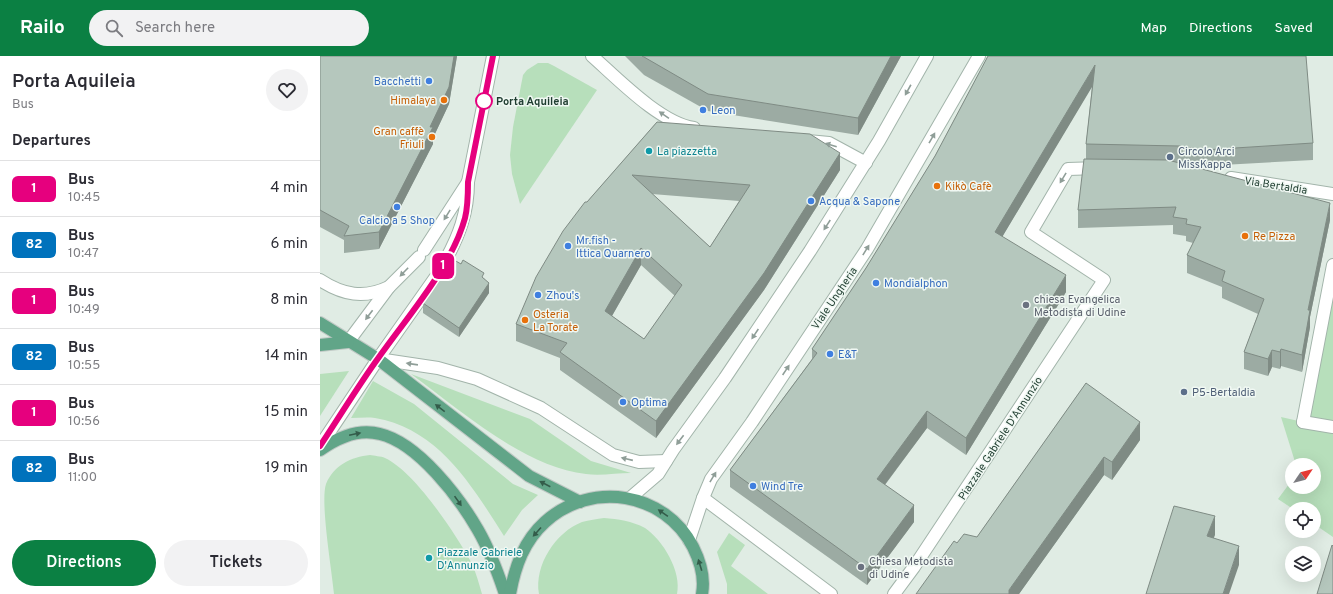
<!DOCTYPE html>
<meta charset="utf-8">
<style>
:root{--surface:#fff;--page:#f2f2f3;--text:#2b2b33;--muted:#7c7c81;--line:#e1e1e2;--accent:#0b8043}
body{margin:0;font-family:Overpass,sans-serif;background:var(--page);color:var(--text);height:100vh;display:flex;flex-direction:column;font-size:15px;white-space:nowrap}
*{box-sizing:border-box;margin:0}
p{font-size:13px;color:var(--muted)}
.icon{flex:none;width:22px;height:22px;fill:none;stroke:currentColor;stroke-width:2;stroke-linecap:round;stroke-linejoin:round}
.map{position:relative;flex:1;overflow:hidden}
.sheet{display:flex;flex-direction:column;background:var(--surface);width:320px}
.sheet>*{flex:none}
.badge{padding:0 8px;border-radius:6px;font-size:14px;line-height:26px}
.needle{width:26px;rotate:55deg}
.fabs{position:absolute;left:965px;top:402px;display:grid;gap:8px}
.fabs a{display:grid;place-items:center;width:36px;height:36px;border-radius:50%;background:var(--surface);box-shadow:0 4px 16px #0002;font-size:20px}
.map>.badge{position:absolute;translate:-50% -50%;box-shadow:0 0 0 2px #fff}
h2{padding:0 12px;font-size:15px;line-height:36px}
.round{display:grid;place-items:center;flex:none;width:42px;height:42px;border-radius:21px;background:var(--page)}
.overview{display:flex;align-items:center;justify-content:space-between;height:68px;padding:0 12px}
h1{font-size:19px;font-weight:600;line-height:30px}
.action{display:flex;gap:8px;margin-top:auto;padding:8px 12px}
.action a{flex:1;height:46px;border-radius:24px;background:var(--accent);color:#fff;font-size:16px;font-weight:600;line-height:46px;text-align:center}
.action a+a{background:var(--page);color:var(--text)}
ul{padding:0;list-style:none}
li{display:flex;align-items:center;gap:12px;height:56px;padding:0 12px;border-top:1px solid var(--line)}
li div{flex:1}
li b{display:block;font-size:15px}
li em{font-style:normal}
li .badge{min-width:44px;font-weight:700;text-align:center}
header{display:flex;align-items:center;gap:24px;box-sizing:border-box;height:56px;padding:0 20px;background:var(--accent);color:#fff}
header strong{font-size:19px}
nav{display:flex;gap:22px;margin-inline-start:auto;font-size:14px}
.search{width:280px;height:36px;background:var(--page);display:flex;align-items:center;gap:10px;box-sizing:border-box;padding:0 14px;border-radius:22px;color:var(--muted);font-size:15px}
main{display:flex;flex:1;min-height:0}
.map>svg:first-child{display:block}
.green{fill:#b7dfbb}
.lines{fill:none;stroke-linecap:round;stroke-linejoin:round}
.service-casing{stroke:#a2b4aa;stroke-width:14}
.pedestrian-casing{stroke:#a2b4aa;stroke-width:14}
.minor-casing{stroke:#a2b4aa;stroke-width:14}
.tertiary-casing{stroke:#a2b4aa;stroke-width:14}
.primary-casing{stroke:#c0c9c5;stroke-width:14}
.service{stroke:#fff;stroke-width:12}
.pedestrian{stroke:#fff;stroke-width:12}
.minor{stroke:#fff;stroke-width:12}
.tertiary{stroke:#fff;stroke-width:12}
.primary{stroke:#61a588;stroke-width:12}
.wall{fill:#9caba3;fill-rule:evenodd}
.shaded-wall{fill:#7f8b84}
.building{fill:#b5c7bd;stroke:#7f8b84;fill-rule:evenodd}
.oneway{fill:#8f9e98}
.oneway2{fill:#335c4a}
.line-casing{stroke:#fff;stroke-width:9}
.line{stroke:#e6007e;stroke-width:6}
.shop-dot{fill:#3f7fe0;stroke:#f0f8f3;stroke-width:1.5}
.food-dot{fill:#e8710a;stroke:#f0f8f3;stroke-width:1.5}
.stop-dot{fill:#fff;stroke:#e6007e;stroke-width:2}
.culture-dot{fill:#0f9aa8;stroke:#f0f8f3;stroke-width:1.5}
.service-dot{fill:#5c6f8a;stroke:#f0f8f3;stroke-width:1.5}
.worship-dot{fill:#6b7280;stroke:#f0f8f3;stroke-width:1.5}
.labels{text-anchor:middle;stroke-width:3;stroke-linejoin:round;paint-order:stroke}
.shop-label{font-size:11px;fill:#366cbe;stroke:#f0f8f3;text-anchor:start}
.food-label{font-size:11px;fill:#c56008;stroke:#f0f8f3;text-anchor:start}
.stop-label{font-size:11px;font-weight:bold;fill:#1f3d30;stroke:#f0f8f3;text-anchor:start}
.culture-label{font-size:11px;fill:#0d838f;stroke:#f0f8f3;text-anchor:start}
.service-label{font-size:11px;fill:#4e5e75;stroke:#f0f8f3;text-anchor:start}
.street-label{font-size:11px;fill:#1f3d30;stroke:#f0f8f3}
.worship-label{font-size:11px;fill:#5b616d;stroke:#f0f8f3;text-anchor:start}
</style>
<header>
<strong>Railo</strong>
<div class="search"><svg class="icon" aria-label="search" viewBox="0 0 24 24"><circle cx="10" cy="10" r="6"/><path d="M15 15l6 6"/></svg>Search here</div>
<nav><a>Map</a><a>Directions</a><a>Saved</a></nav>
</header>
<main>
<section class="sheet">
<div class="overview"><div><h1>Porta Aquileia</h1><p>Bus</p></div><a class="round"><svg class="icon" aria-label="heart" viewBox="0 0 24 24"><path d="M12 20l-8-8c-3-5 5-10 8-4 3-6 11-1 8 4z"/></svg></a></div>
<h2>Departures</h2>
<ul>
<li><span class="badge" style="background:#e6007e;color:#fff">1</span><div><b>Bus</b><p>10:45</p></div><em>4 min</em></li>
<li><span class="badge" style="background:#0072bc;color:#fff">82</span><div><b>Bus</b><p>10:47</p></div><em>6 min</em></li>
<li><span class="badge" style="background:#e6007e;color:#fff">1</span><div><b>Bus</b><p>10:49</p></div><em>8 min</em></li>
<li><span class="badge" style="background:#0072bc;color:#fff">82</span><div><b>Bus</b><p>10:55</p></div><em>14 min</em></li>
<li><span class="badge" style="background:#e6007e;color:#fff">1</span><div><b>Bus</b><p>10:56</p></div><em>15 min</em></li>
<li><span class="badge" style="background:#0072bc;color:#fff">82</span><div><b>Bus</b><p>11:00</p></div><em>19 min</em></li>
</ul>
<div class="action"><a>Directions</a><a>Tickets</a></div>
</section>
<div class="map">
<svg width="1013" height="538" viewBox="0 0 1013 538">
<rect width="100%" height="100%" fill="#e0ece4"/>
<g class="green">
<polygon points="218,7 228,7 234,10 277,34 200,148 192,118 190,99 193,71 203,19 207,14"/>
<polygon points="1013,209 1013,481 994,468 994,453 973,453 958,443 972,424 972,431 994,431 994,409 976,409 961,361 983,366"/>
<polygon points="29,315 0,360 0,318"/>
<path d="M91,318L210,363L271,405L311,417C297,417 280,420 266,418C204,411 140,354 91,318Z"/>
<path d="M53,325L94,348L193,428L218,439L202,454L184,480C152,430 119,373 55,362C47,361 39,362 31,362Z"/>
<path d="M50,399C54,400 61,400 65,402C95,416 135,477 151,506C156,516 159,528 162,538H14C12,515 0,446 6,428C14,409 31,401 50,399Z"/>
<path d="M284,462C298,463 312,465 325,472C343,484 362,516 357,538H219C214,509 236,476 262,466C269,464 277,463 284,462Z"/>
<polygon points="409,477 425,489 411,510 448,538 407,538 407,528 397,496"/>
</g>
<g class="lines">
<defs>
<polyline id="service" points="983,366 1013,209"/>
<polyline id="pedestrian" points="983,366 1013,371"/>
<g id="minor">
<path d="M272,0C297,22 340,67 374,72"/>
<polyline points="488,85 509,87 546,107"/>
<polyline points="911,122 1013,138"/>
<polyline points="104,194 148,126"/>
<path d="M124,207C139,180 148,157 148,126L173,0"/>
<path d="M0,224C23,239 44,243 69,231"/>
<polyline points="28,286 69,231 99,201"/>
<polyline points="0,390 58,303 120,215"/>
<polyline points="383,442 511,538"/>
<polyline points="574,538 594,511 784,224 711,176 748,113 779,112"/>
</g>
<g id="tertiary">
<polyline points="58,303 118,312 157,323 221,352 293,399 319,406 346,405"/>
<polyline points="310,442 338,418 353,394 405,322 490,195 559,85 607,0"/>
<polyline points="369,484 383,442 391,423 432,366 547,193 659,0"/>
</g>
<g id="primary">
<polyline points="0,267 58,303 209,420 260,446"/>
<polyline points="0,289 28,286"/>
<path d="M0,394C17,382 39,372 60,378C98,387 139,441 158,474C169,493 178,517 185,538"/>
<path d="M190,538C195,510 204,485 225,466C271,424 345,436 373,491C380,505 385,522 382,538"/>
</g>
</defs>
<use href="#service" class="service-casing"/>
<use href="#pedestrian" class="pedestrian-casing"/>
<use href="#minor" class="minor-casing"/>
<use href="#tertiary" class="tertiary-casing"/>
<use href="#primary" class="primary-casing"/>
<use href="#service" class="service"/>
<use href="#pedestrian" class="pedestrian"/>
<use href="#minor" class="minor"/>
<use href="#tertiary" class="tertiary"/>
<use href="#primary" class="primary"/>
</g>
<g class="wall">
<polygon points="0,0 137,0 129,48 113,82 113,88 59,193 24,197 24,184 0,171"/>
<polygon points="305,0 581,0 538,79 388,55 324,19"/>
<polygon points="668,0 993,87 993,104 884,110 858,106 1010,164 990,261 990,271 982,316 961,310 960,313 952,311 948,320 924,313 924,296 938,258 902,242 902,231 867,217 867,199 873,187 866,185 866,180 853,178 853,169 758,172 758,154 766,103 766,88 772,30 682,181 746,236 646,399 607,372 565,429 594,466 547,529 410,431 410,414 492,303 492,293 546,212 615,100"/>
<path d="M337,66L520,114L444,234L336,382L240,314V302L196,285V268L267,146ZM332,138L419,145L390,191ZM321,209L355,240L324,283L292,260Z"/>
<polygon points="164,222 169,237 139,281 103,257 103,247"/>
<polygon points="766,327 820,384 792,424 784,419 699,538 637,487 657,481"/>
</g>
<g class="shaded-wall">
<polygon points="134,0 137,0 129,48 113,82 113,88 59,193 59,176 110,71"/>
<polygon points="571,0 581,0 538,79 538,62"/>
<polygon points="775,9 775,26 675,193 675,176"/>
<polygon points="520,97 520,114 444,234 336,382 336,365"/>
<polygon points="1010,147 1010,164 990,261 990,271 982,316 982,299 988,254"/>
<polygon points="321,192 321,209 285,272 285,255"/>
<polygon points="746,219 746,236 646,399 646,382"/>
<polygon points="169,227 169,237 139,281 139,272"/>
<polygon points="961,293 961,310 960,313 960,296"/>
<polygon points="952,294 952,311 948,320 948,303"/>
<polygon points="607,355 607,372 557,439 557,423"/>
<polygon points="820,366 820,384 792,424 792,406"/>
<polygon points="784,401 784,419 699,538 689,538 689,534"/>
<polygon points="594,449 594,466 547,529 547,513"/>
<polygon points="895,460 895,479 887,499 887,480"/>
<polygon points="919,490 919,509 909,538 903,538"/>
</g>
<g class="building">
<polygon points="0,0 134,0 129,31 110,71 113,71 59,176 24,180 29,170 0,154"/>
<polygon points="322,0 571,0 538,62 388,38 324,1"/>
<polygon points="668,0 986,0 993,87 884,94 859,90 766,88 775,9 675,176 746,219 646,382 607,355 557,423 594,449 547,513 410,414 497,297 492,293 546,212 615,100"/>
<path d="M337,66L490,78L520,97L444,217L336,365L240,296L247,287L196,268L216,221L243,175L265,146H267ZM312,119L430,129L390,191ZM321,192L362,229L324,283L285,255Z"/>
<polygon points="764,103 848,104 1010,147 988,254 990,254 982,299 961,293 960,296 952,294 948,303 924,296 944,243 902,225 905,215 867,199 881,171 866,168 867,163 853,161 856,151 758,154"/>
<polygon points="134,204 141,208 143,204 164,217 162,221 169,227 139,272 103,247"/>
<polygon points="766,327 820,366 792,406 784,401 689,534 689,538 596,538 634,485 637,487 644,478 657,481"/>
<polygon points="854,450 895,460 887,480 919,490 903,538 826,538"/>
<polygon points="1012,489 1013,490 1013,538 997,538"/>
</g>
<defs><path id="oneway-solid" d="M-6-.8H1V-3.2L6.5 0L1 3.2V.8H-6Z"/></defs>
<g class="oneway">
<use href="#oneway-solid" transform="translate(588 34) rotate(119)"/>
<use href="#oneway-solid" transform="translate(344 59) rotate(-146)"/>
<use href="#oneway-solid" transform="translate(612 82) rotate(-60)"/>
<use href="#oneway-solid" transform="translate(511 89) rotate(-162)"/>
<use href="#oneway-solid" transform="translate(743 122) rotate(121)"/>
<use href="#oneway-solid" transform="translate(127 159) rotate(122)"/>
<use href="#oneway-solid" transform="translate(507 169) rotate(123)"/>
<use href="#oneway-solid" transform="translate(546 194) rotate(-58)"/>
<use href="#oneway-solid" transform="translate(84 216) rotate(134)"/>
<use href="#oneway-solid" transform="translate(49 259) rotate(127)"/>
<use href="#oneway-solid" transform="translate(435 278) rotate(124)"/>
<use href="#oneway-solid" transform="translate(92 308) rotate(-172)"/>
<use href="#oneway-solid" transform="translate(466 314) rotate(-56)"/>
<use href="#oneway-solid" transform="translate(360 384) rotate(127)"/>
<use href="#oneway-solid" transform="translate(307 403) rotate(-167)"/>
<use href="#oneway-solid" transform="translate(393 421) rotate(-59)"/>
</g>
<g class="oneway2">
<use href="#oneway-solid" transform="translate(120 352) rotate(-142)"/>
<use href="#oneway-solid" transform="translate(35 378) rotate(-12)"/>
<use href="#oneway-solid" transform="translate(225 428) rotate(-153)"/>
<use href="#oneway-solid" transform="translate(138 445) rotate(55)"/>
<use href="#oneway-solid" transform="translate(343 457) rotate(-145)"/>
<use href="#oneway-solid" transform="translate(217 476) rotate(132)"/>
<use href="#oneway-solid" transform="translate(380 509) rotate(-107)"/>
</g>
<g class="lines">
<defs>
<path id="line" d="M0,390C20,360 38,330 59,301C88,260 132,210 145,162C148,150 148,138 148,126L173,0"/>
</defs>
<use href="#line" class="line-casing"/>
<use href="#line" class="line"/>
</g>
<g class="shop-dot">
<circle cx="109" cy="25" r="4"/>
<circle cx="383" cy="54" r="4"/>
<circle cx="491" cy="145" r="4"/>
<circle cx="77" cy="151" r="4"/>
<circle cx="248" cy="190" r="4"/>
<circle cx="556" cy="227" r="4"/>
<circle cx="218" cy="239" r="4"/>
<circle cx="510" cy="298" r="4"/>
<circle cx="303" cy="346" r="4"/>
<circle cx="433" cy="430" r="4"/>
</g>
<g class="food-dot">
<circle cx="124" cy="44" r="4"/>
<circle cx="112" cy="81" r="4"/>
<circle cx="617" cy="130" r="4"/>
<circle cx="925" cy="180" r="4"/>
<circle cx="205" cy="264" r="4"/>
</g>
<circle class="stop-dot" cx="164" cy="45" r="8"/>
<g class="culture-dot">
<circle cx="329" cy="95" r="4"/>
<circle cx="109" cy="502" r="4"/>
</g>
<g class="service-dot">
<circle cx="850" cy="101" r="4"/>
<circle cx="864" cy="336" r="4"/>
</g>
<g class="worship-dot">
<circle cx="706" cy="249" r="4"/>
<circle cx="541" cy="511" r="4"/>
</g>
<g class="labels">
<g class="shop-label">
<text x="101" y="29" text-anchor="end">Bacchetti</text>
<text x="391" y="58">Leon</text>
<text x="499" y="149">Acqua &amp; Sapone</text>
<text x="77" y="168" text-anchor="middle">Calcio a 5 Shop</text>
<text x="256" y="188">Mr.fish -<tspan x="256" dy="13">Ittica Quarnero</tspan></text>
<text x="564" y="231">Mondialphon</text>
<text x="226" y="243">Zhou's</text>
<text x="518" y="302">E&amp;T</text>
<text x="311" y="350">Optima</text>
<text x="441" y="434">Wind Tre</text>
</g>
<g class="food-label">
<text x="116" y="48" text-anchor="end">Himalaya</text>
<text x="104" y="79" text-anchor="end">Gran caffè<tspan x="104" dy="13">Friuli</tspan></text>
<text x="625" y="134">Kikò Cafè</text>
<text x="933" y="184">Re Pizza</text>
<text x="213" y="262">Osteria<tspan x="213" dy="13">La Torate</tspan></text>
</g>
<g class="stop-label">
<text x="176" y="49">Porta Aquileia</text>
</g>
<g class="culture-label">
<text x="337" y="99">La piazzetta</text>
<text x="117" y="500">Piazzale Gabriele<tspan x="117" dy="13">D'Annunzio</tspan></text>
</g>
<g class="service-label">
<text x="858" y="99">Circolo Arci<tspan x="858" dy="13">MissKappa</tspan></text>
<text x="872" y="340">P5-Bertaldia</text>
</g>
<g class="street-label">
<text transform="translate(956 129) rotate(9)" y="4">Via Bertaldia</text>
<text transform="translate(514 242) rotate(-56)" y="4">Viale Ungheria</text>
<text transform="translate(680 382) rotate(-57)" y="4">Piazzale Gabriele D'Annunzio</text>
</g>
<g class="worship-label">
<text x="714" y="247">chiesa Evangelica<tspan x="714" dy="13">Metodista di Udine</tspan></text>
<text x="549" y="509">Chiesa Metodista<tspan x="549" dy="13">di Udine</tspan></text>
</g>
</g>
</svg>
<div class="fabs">
<a><svg class="needle" viewBox="-14 -14 28 28"><path d="M0-13l5 13h-10z" fill="#e53935"/><path d="M0 13l5-13h-10z" fill="#7c7c81"/></svg></a>
<a><svg class="icon" aria-label="locate" viewBox="0 0 24 24"><circle cx="12" cy="12" r="6"/><path d="M12 2v4M12 18v4M2 12h4M18 12h4"/></svg></a>
<a><svg class="icon" aria-label="layers" viewBox="0 0 24 24"><path d="M12 4l9 5-9 5-9-5zM3 14l9 5 9-5"/></svg></a>
</div>
<b class="badge" style="left:123px;top:210px;background:#e6007e;color:#fff">1</b>
</div>
</main>
